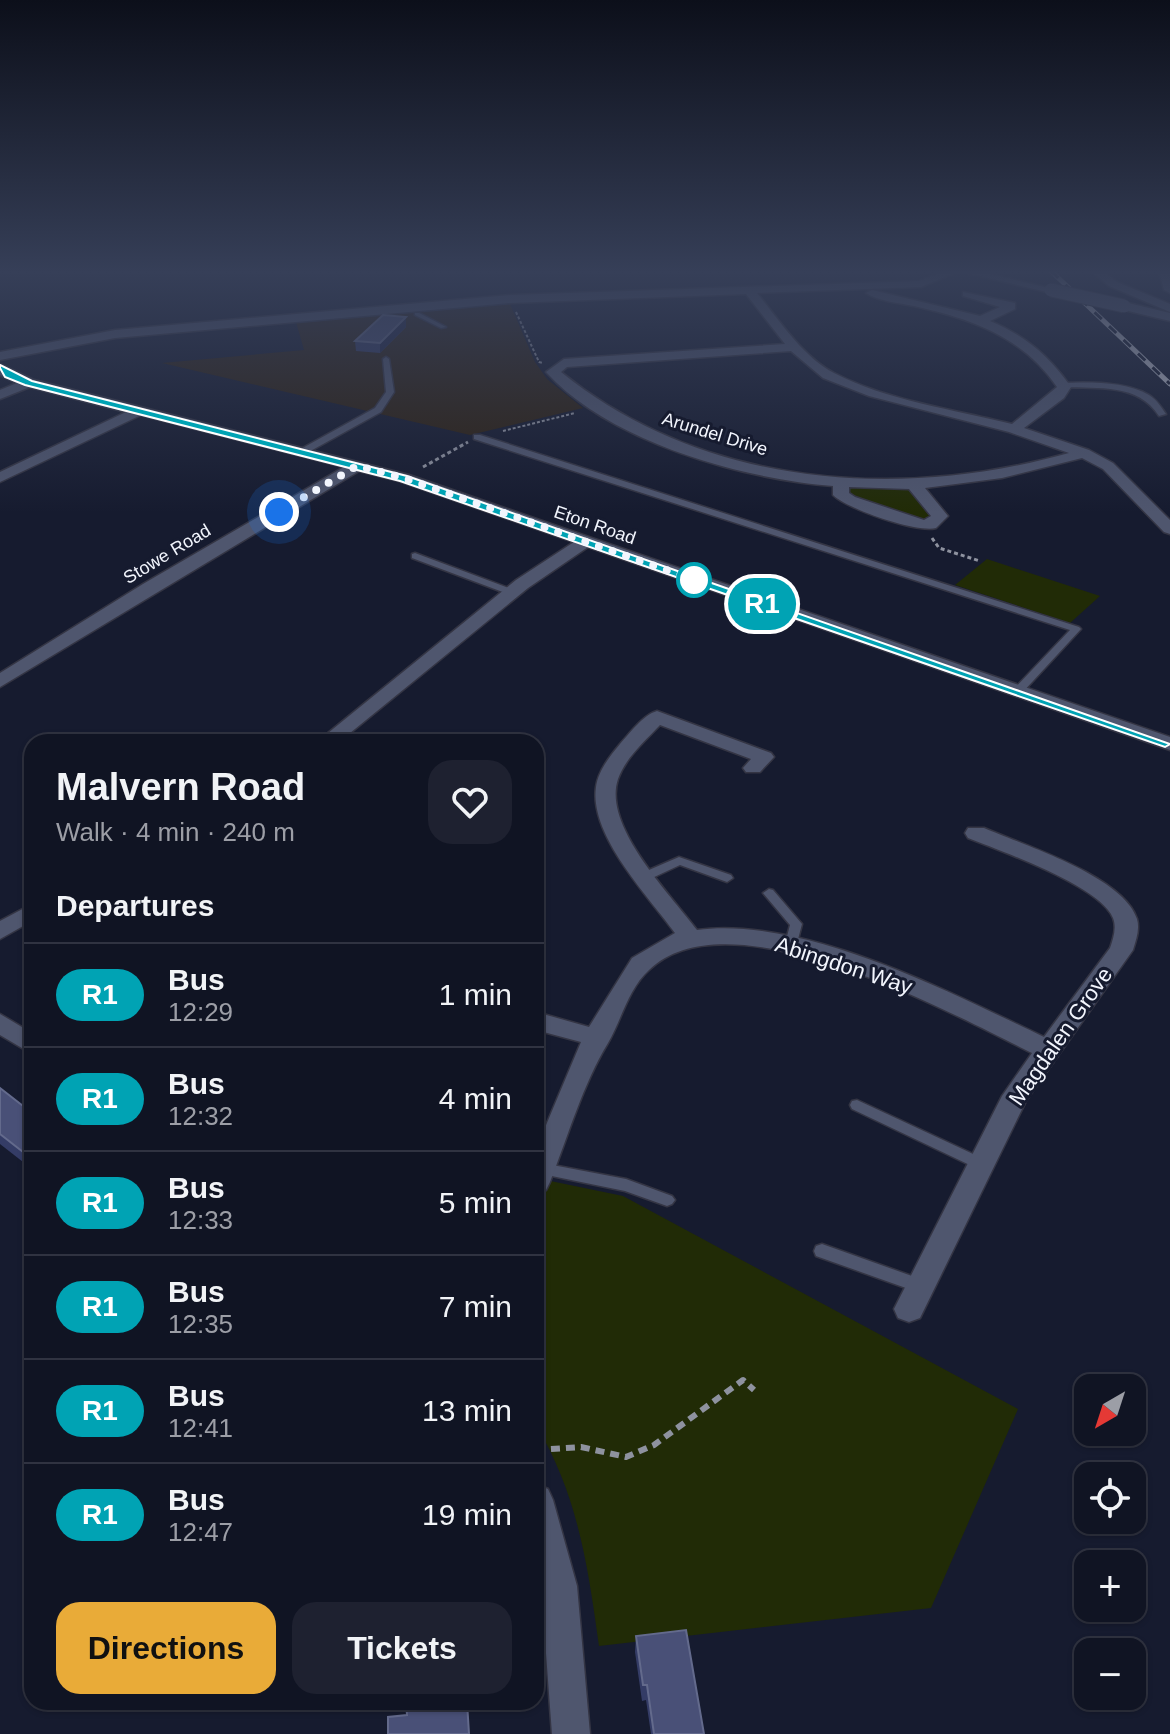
<!DOCTYPE html>
<meta charset="utf-8">
<style>
:root{--surface:#101423;--page:#1e2130;--text:#f1f3f6;--muted:#9c9ea6;--line:#303341;--accent:#e9ab38}
body{margin:0;font-family:Helvetica,sans-serif;background:var(--page);color:var(--text);height:100vh;display:flex;flex-direction:column;font-size:30px;white-space:nowrap}
*{box-sizing:border-box;margin:0}
p{font-size:26px;color:var(--muted)}
.icon{flex:none;width:44px;height:44px;fill:none;stroke:currentColor;stroke-width:2;stroke-linecap:round;stroke-linejoin:round}
.map{position:relative;flex:1;overflow:hidden}
.sheet{position:absolute;left:24px;top:734px;width:520px;height:976px;display:flex;flex-direction:column;background:var(--surface);border-radius:24px;box-shadow:0 2px 6px #0004,0 0 0 2px var(--line)}
.sheet>*{flex:none}
.badge{padding:0 16px;border-radius:26px;font-size:28px;line-height:52px}
.needle{width:52px;rotate:219deg}
.fabs{position:absolute;left:1074px;top:1374px;display:grid;gap:16px}
.fabs a{display:grid;place-items:center;width:72px;height:72px;border-radius:16px;background:var(--surface);box-shadow:0 2px 6px #0004,0 0 0 2px var(--line);font-size:40px}
.you{position:absolute;width:40px;height:40px;margin:-20px;border:6px solid #fff;border-radius:50%;background:#1a73e8;box-shadow:0 0 0 12px #1a73e833}
.map>.badge{position:absolute;translate:-50% -50%;box-shadow:0 0 0 4px #fff}
h2{padding:0 32px;font-size:30px;line-height:72px}
.round{display:grid;place-items:center;flex:none;width:84px;height:84px;border-radius:24px;background:var(--page)}
.head{display:flex;align-items:center;justify-content:space-between;height:136px;padding:0 32px}
h1{font-size:38px;font-weight:700;line-height:60px}
.action{display:flex;gap:16px;margin-top:auto;padding:16px 32px}
.action a{flex:1;height:92px;border-radius:24px;background:var(--accent);color:#111;font-size:32px;font-weight:700;line-height:92px;text-align:center}
.action a+a{background:var(--page);color:var(--text)}
ul{padding:0;list-style:none}
li{display:flex;align-items:center;gap:24px;height:104px;padding:0 32px;border-top:2px solid var(--line)}
li div{flex:1}
li b{display:block;font-size:30px}
li em{font-style:normal}
li .badge{min-width:88px;font-weight:700;text-align:center}
.map>svg:first-child{display:block}
.education{fill:#2d2113}
.green{fill:#212b06}
.lines{fill:none;stroke-linecap:round;stroke-linejoin:round}
.service-casing{stroke:#343544;stroke-width:3}
.minor-casing{stroke:#343544;stroke-width:3}
.tertiary-casing{stroke:#343544;stroke-width:3}
.path-far2{stroke:#8e929f;stroke-width:2;stroke-dasharray:3 2;stroke-linecap:butt}
.path-far1{stroke:#8e929f;stroke-width:3;stroke-dasharray:4 3;stroke-linecap:butt}
.path{stroke:#8e929f;stroke-width:6;stroke-dasharray:9 6;stroke-linecap:butt}
.service{fill:#4f566e;fill-rule:evenodd}
.minor{fill:#4f566e;fill-rule:evenodd}
.tertiary{fill:#4f566e;fill-rule:evenodd}
.rail-casing{stroke:#b8bbc6;stroke-width:5}
.rail{stroke:#161b2f;stroke-width:3;stroke-dasharray:10;stroke-linecap:butt}
.tertiary-bridge-casing{stroke:#343544;stroke-width:15;stroke-linecap:butt}
.tertiary-bridge{stroke:#4f566e;stroke-width:13}
.wall{fill:#343c66}
.shaded-wall{fill:#202649}
.building{fill:#495077;stroke:#636a8c;stroke-width:2}
.line{fill:#00a3b4;stroke:#fff;stroke-width:2}
.walk{stroke:#f2f5fd;stroke-width:8;stroke-dasharray:0 14.4}
.stop-dot{fill:#fff;stroke:#00a3b4;stroke-width:4}
.labels{text-anchor:middle;stroke-width:6;stroke-linejoin:round;paint-order:stroke}
.far-street-label{font-size:18px;fill:#f2f5fd;stroke:#161b2f}
.street-label{font-size:22px;fill:#f2f5fd;stroke:#161b2f}
</style>
<div class="map">
<svg width="1170" height="1734" viewBox="0 0 1170 1734">
<rect width="100%" height="100%" fill="#161b2f"/>
<polygon class="education" points="510,304 535,362 547,379 583,408 470,435 162,363 304,350 296,322"/>
<g class="green">
<polygon points="849,484 905,487 912,490 930,517 926,521 848,496"/>
<polygon points="987,559 1100,596 1070,623 955,585"/>
<path d="M536,1178L623,1196L1018,1409L931,1608L599,1646C588,1567 578,1495 536,1425Z"/>
</g>
<g class="lines">
<defs>
<g id="service">
<polygon points="415,313 419,313 446,327 441,328 415,315"/>
<polygon points="386,357 389,359 394,392 381,412 305,454 299,454 299,450 375,408 386,392 383,359"/>
<path d="M1061,383C1088,382 1126,381 1149,395C1157,400 1161,407 1166,414L1159,416C1138,383 1099,389 1064,387L1060,385Z"/>
<polygon points="474,435 480,435 1079,627 1081,629 1021,694 1013,694 1012,692 1013,690 1070,630 474,439"/>
<polygon points="415,553 514,590 516,592 511,595 508,594 412,558 412,554"/>
<polygon points="679,857 731,875 733,878 727,882 680,865 650,879 642,879 640,876 642,873"/>
<polygon points="769,889 773,890 802,924 796,947 786,947 785,944 790,925 763,893"/>
<polygon points="857,1100 986,1160 988,1164 986,1168 981,1170 976,1168 852,1109 850,1105 852,1101"/>
<polygon points="542,1163 626,1179 672,1196 675,1200 672,1204 667,1206 625,1191 537,1173 537,1165"/>
<polygon points="822,1244 926,1281 928,1286 926,1291 920,1293 816,1256 814,1251 816,1246"/>
</g>
<g id="minor">
<path d="M944,271H959L921,287L757,293C780,321 802,356 834,373C885,400 956,410 1012,424L1057,387C1023,337 972,319 914,306C899,303 878,301 866,293L872,290L980,316L1000,307L963,296V292L1015,303V309L990,321C1026,336 1049,356 1071,387L1064,398L1024,428L1089,450L1113,463L1170,520V534L1164,532L1103,469L1082,458L1002,478L925,488L948,516L936,528C917,533 847,509 833,495V486C743,479 609,442 546,372L564,359L785,344L746,294L511,303L115,338L0,360V352L115,330L511,295L919,281ZM791,351L823,378L869,396L1009,432L1069,453C898,501 703,487 561,372L567,367ZM849,487L909,489L931,516L924,520L855,497L849,493Z"/>
<polygon points="1091,271 1103,271 1117,282 1170,304 1170,312 1109,286"/>
<polygon points="1159,271 1170,271 1170,293 1164,290"/>
<polygon points="0,364 34,380 409,475 1170,737 1170,750 588,547 528,588 339,742 317,742 516,580 574,542 399,481 359,471 0,687 0,673 143,584 344,467 141,415 0,482 0,472 126,412 30,387 0,399 0,390 17,383 0,375"/>
<path d="M657,711L771,753L774,757L760,772H746L743,768L751,759L660,725C645,741 626,757 618,779C602,826 671,895 697,930C804,916 949,992 1044,1037L1110,948C1113,939 1117,928 1113,918C1100,886 1001,851 968,838L965,833L968,828H984C1023,845 1123,876 1137,919C1140,930 1136,940 1133,950L1026,1101L920,1318L909,1322L898,1318L894,1309L1002,1096L1032,1053C949,1012 729,892 649,970C628,989 621,1021 608,1043C583,1084 568,1136 550,1182L546,1190L536,1193V1149L581,1042L536,1030V1012L589,1027L632,958L675,933C648,896 589,835 596,787C598,771 610,756 620,744C630,733 643,715 657,711Z"/>
<polygon points="32,904 32,921 0,939 0,921"/>
<polygon points="0,1014 32,1033 32,1054 0,1035"/>
<polygon points="536,1484 548,1489 553,1500 577,1586 590,1734 552,1734 541,1586 536,1565"/>
</g>
<g id="tertiary">
<polygon points="959,271 978,271 1057,290 1051,293"/>
<polygon points="1124,302 1170,313 1170,321 1120,309 1120,303"/>
</g>
</defs>
<use href="#service" class="service-casing"/>
<use href="#minor" class="minor-casing"/>
<use href="#tertiary" class="tertiary-casing"/>
<g class="path-far2">
<polyline points="516,312 539,362 543,363"/>
<polyline points="503,431 575,413"/>
</g>
<g class="path-far1">
<polyline points="423,467 468,442"/>
<polyline points="932,538 939,548 980,561"/>
</g>
<polyline class="path" points="536,1450 581,1447 626,1457 654,1445 743,1380 754,1390"/>
<use href="#service" class="service"/>
<use href="#minor" class="minor"/>
<use href="#tertiary" class="tertiary"/>
<defs>
<polyline id="rail" points="1051,271 1170,384"/>
</defs>
<use href="#rail" class="rail-casing"/>
<use href="#rail" class="rail"/>
<defs>
<polyline id="tertiary-bridge" points="1051,290 1124,306"/>
</defs>
<use href="#tertiary-bridge" class="tertiary-bridge-casing"/>
<use href="#tertiary-bridge" class="tertiary-bridge"/>
</g>
<g class="wall">
<polygon points="406,327 380,353 356,351 355,341"/>
<polygon points="0,1088 32,1113 32,1169 0,1144"/>
<polygon points="636,1636 704,1734 651,1734 646,1700 642,1701 635,1652"/>
</g>
<polygon class="shaded-wall" points="406,317 406,327 380,353 380,343"/>
<g class="building">
<polygon points="383,315 406,317 380,343 355,341"/>
<polygon points="0,1088 32,1113 32,1159 0,1134"/>
<polygon points="686,1630 704,1734 654,1734 647,1685 643,1685 636,1636"/>
<polygon points="406,1702 467,1702 469,1734 388,1734 388,1717 407,1715"/>
</g>
<linearGradient id="sky" x2="0" y2="1"><stop stop-color="#0c0f1a"/><stop offset="0.53" stop-color="#363f58"/><stop offset="1" stop-color="#363f58" stop-opacity="0"/></linearGradient>
<rect width="1170" height="513" fill="url(#sky)"/>
<polygon class="line" points="0,365 32,381 407,476 1170,744 1165,747 400,481 25,385 5,377 0,368"/>
<g class="lines">
<polyline class="walk" points="279,512 357,466 404,478 700,582 694,580"/>
</g>
<circle class="stop-dot" cx="694" cy="580" r="16"/>
<g class="labels">
<g class="far-street-label">
<text transform="translate(715 434) rotate(17)" y="6">Arundel Drive</text>
<text transform="translate(595 525) rotate(19)" y="6">Eton Road</text>
<text transform="translate(167 554) rotate(-31)" y="6">Stowe Road</text>
</g>
<g class="street-label">
<text transform="translate(844 965) rotate(18)" y="8">Abingdon Way</text>
<text transform="translate(1060 1036) rotate(-55)" y="8">Magdalen Grove</text>
</g>
</g>
</svg>
<div class="fabs">
<a><svg class="needle" viewBox="-14 -14 28 28"><path d="M0-13l5 13h-10z" fill="#e53935"/><path d="M0 13l5-13h-10z" fill="#9c9ea6"/></svg></a>
<a><svg class="icon" aria-label="locate" viewBox="0 0 24 24"><circle cx="12" cy="12" r="6"/><path d="M12 2v4M12 18v4M2 12h4M18 12h4"/></svg></a>
<a>+</a>
<a>−</a>
</div>
<div class="you" style="left:279px;top:512px"></div>
<b class="badge" style="left:762px;top:604px;background:#00a3b4;color:#fff">R1</b>
<section class="sheet">
<div class="head"><div><h1>Malvern Road</h1><p>Walk · 4 min · 240 m</p></div><a class="round"><svg class="icon" aria-label="heart" viewBox="0 0 24 24"><path d="M12 20l-8-8c-3-5 5-10 8-4 3-6 11-1 8 4z"/></svg></a></div>
<h2>Departures</h2>
<ul>
<li><span class="badge" style="background:#00a3b4;color:#fff">R1</span><div><b>Bus</b><p>12:29</p></div><em>1 min</em></li>
<li><span class="badge" style="background:#00a3b4;color:#fff">R1</span><div><b>Bus</b><p>12:32</p></div><em>4 min</em></li>
<li><span class="badge" style="background:#00a3b4;color:#fff">R1</span><div><b>Bus</b><p>12:33</p></div><em>5 min</em></li>
<li><span class="badge" style="background:#00a3b4;color:#fff">R1</span><div><b>Bus</b><p>12:35</p></div><em>7 min</em></li>
<li><span class="badge" style="background:#00a3b4;color:#fff">R1</span><div><b>Bus</b><p>12:41</p></div><em>13 min</em></li>
<li><span class="badge" style="background:#00a3b4;color:#fff">R1</span><div><b>Bus</b><p>12:47</p></div><em>19 min</em></li>
</ul>
<div class="action"><a>Directions</a><a>Tickets</a></div>
</section>
</div>
